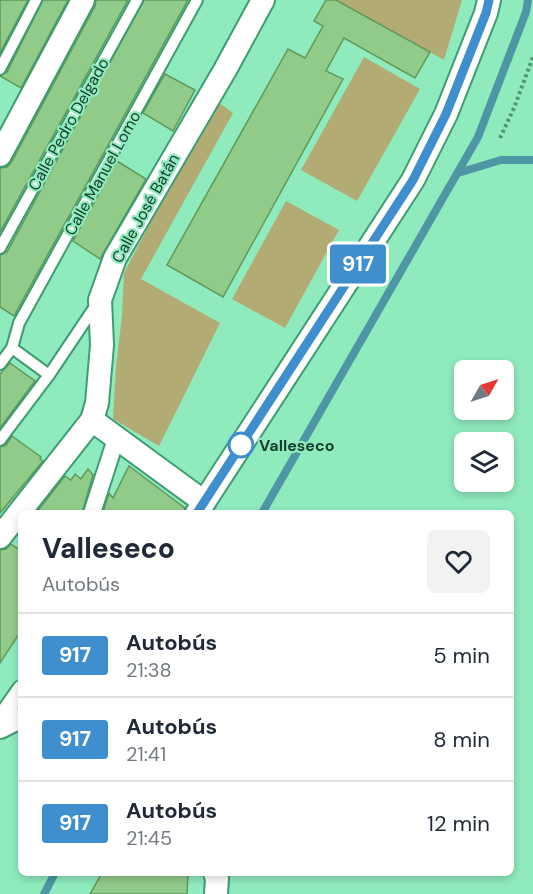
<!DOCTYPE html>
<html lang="es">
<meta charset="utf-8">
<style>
:root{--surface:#fff;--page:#f2f2f3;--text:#1f2937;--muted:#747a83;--line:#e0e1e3}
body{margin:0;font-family:"DM Sans",sans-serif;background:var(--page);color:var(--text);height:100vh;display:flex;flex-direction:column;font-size:22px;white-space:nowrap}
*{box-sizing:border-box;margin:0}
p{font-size:20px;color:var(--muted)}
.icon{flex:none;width:33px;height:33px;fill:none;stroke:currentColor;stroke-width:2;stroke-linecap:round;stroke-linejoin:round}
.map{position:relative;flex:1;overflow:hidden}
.drawer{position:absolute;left:18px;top:510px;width:496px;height:366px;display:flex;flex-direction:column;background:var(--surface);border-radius:9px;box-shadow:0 3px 9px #0003}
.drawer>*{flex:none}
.badge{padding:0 12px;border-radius:4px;font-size:21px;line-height:39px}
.needle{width:39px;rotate:51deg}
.fabs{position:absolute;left:454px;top:360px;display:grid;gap:12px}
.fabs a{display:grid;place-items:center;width:60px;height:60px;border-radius:9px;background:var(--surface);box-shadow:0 3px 9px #0003;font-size:30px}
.map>.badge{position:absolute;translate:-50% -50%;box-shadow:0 0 0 3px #fff}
.round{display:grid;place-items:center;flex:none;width:63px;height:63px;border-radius:9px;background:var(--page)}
.headline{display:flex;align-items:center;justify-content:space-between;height:102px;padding:0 24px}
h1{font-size:28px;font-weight:800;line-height:45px}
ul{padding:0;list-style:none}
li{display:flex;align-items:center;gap:18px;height:84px;padding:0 24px;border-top:2px solid var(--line)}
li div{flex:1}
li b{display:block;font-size:22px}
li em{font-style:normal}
li .badge{min-width:66px;font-weight:700;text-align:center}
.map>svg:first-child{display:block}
.green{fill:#b3ab74}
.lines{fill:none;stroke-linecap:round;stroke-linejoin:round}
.stream{stroke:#4e96a4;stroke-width:8}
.building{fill:#91cb89;stroke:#609859;stroke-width:1.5}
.service-casing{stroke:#3e9c72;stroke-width:14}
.pedestrian-casing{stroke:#3e9c72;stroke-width:20}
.minor-casing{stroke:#3e9c72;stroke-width:26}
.path{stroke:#539576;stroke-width:4;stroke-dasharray:3 3;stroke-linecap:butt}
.service{stroke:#fff;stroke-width:10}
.pedestrian{stroke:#fff;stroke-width:16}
.minor{stroke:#fff;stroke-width:22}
.line-casing{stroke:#fff;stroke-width:14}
.line{stroke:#3f8fcf;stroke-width:9}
.stop-dot{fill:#fff;stroke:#3f8fcf;stroke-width:3}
.labels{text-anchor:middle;stroke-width:4.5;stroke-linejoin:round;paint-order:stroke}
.street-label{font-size:16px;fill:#153c2b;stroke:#8febbe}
.stop-label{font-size:16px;font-weight:bold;fill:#153c2b;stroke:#8febbe;text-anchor:start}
</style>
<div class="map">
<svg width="533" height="894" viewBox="0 0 533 894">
<rect width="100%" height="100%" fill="#8febbe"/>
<g class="green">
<polygon points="336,0 462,0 444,60"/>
<polygon points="364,57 420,89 357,201 301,170"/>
<polygon points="215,100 233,113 141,279 220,323 159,446 113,419 116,367 122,315 124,273"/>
<polygon points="286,201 339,230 285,328 232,299"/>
</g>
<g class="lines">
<g class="stream">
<polyline points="458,173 501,160 533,160"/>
<polyline points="262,513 478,137 526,12 528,0"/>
<polyline points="44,894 55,873"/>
</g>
</g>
<g class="building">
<polygon points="0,0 28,0 0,53"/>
<polygon points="43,0 68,0 21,88 0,76 7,72"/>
<polygon points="96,0 128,0 0,232 0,168 7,167 12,161 95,6"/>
<polygon points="144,0 188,0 14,316 0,307 0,255 7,252"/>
<polygon points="326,0 336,0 430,52 415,78 344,38 326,71 343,79 223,297 167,265 288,49 305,58 323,26 314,21"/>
<polygon points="165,74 195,90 173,131 143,113"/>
<polygon points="117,161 146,179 100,259 73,241"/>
<polygon points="10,363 35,381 0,428 0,374"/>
<polygon points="12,436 41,457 40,459 43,461 0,513 0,447 6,445"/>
<polygon points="129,466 185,508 184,513 103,513 109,493 113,498"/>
<polygon points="88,469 93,475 82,513 36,513 65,476 71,480 75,474 81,479"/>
<polygon points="11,544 21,551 21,631 0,663 0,550 6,549"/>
<polygon points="102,873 188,873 187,894 90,894"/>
</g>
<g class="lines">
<defs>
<g id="service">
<polyline points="0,69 36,0"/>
<polyline points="0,248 137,0"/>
<polyline points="0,364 12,348"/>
<polyline points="49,375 12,348 19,323 197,0"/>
<polyline points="0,440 49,375 96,305"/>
</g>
<g id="pedestrian">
<polyline points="92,513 116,439"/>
<polyline points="0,719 21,689"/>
</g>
<g id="minor">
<polyline points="0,155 83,0"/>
<polyline points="204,502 92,420 97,403 102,345 100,300 115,258 225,70 263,0"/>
<polyline points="197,513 413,180 446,114 486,13 489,0"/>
<polyline points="0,537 92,420"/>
<polyline points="0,727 16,719 21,720"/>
<polyline points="215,873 217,879 216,894"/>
</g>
</defs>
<use href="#service" class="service-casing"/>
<use href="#pedestrian" class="pedestrian-casing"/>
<use href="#minor" class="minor-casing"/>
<polyline class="path" points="500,138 514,108 533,57"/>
<use href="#service" class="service"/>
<use href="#pedestrian" class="pedestrian"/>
<use href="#minor" class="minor"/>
</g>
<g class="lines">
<defs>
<polyline id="line" points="197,513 413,180 446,114 486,13 489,0"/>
</defs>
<use href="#line" class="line-casing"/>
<use href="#line" class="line"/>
</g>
<circle class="stop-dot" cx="241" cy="445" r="12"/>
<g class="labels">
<g class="street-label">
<text transform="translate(68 124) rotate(-61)" y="6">Calle Pedro Delgado</text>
<text transform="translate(102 173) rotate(-61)" y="6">Calle Manuel Lomo</text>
<text transform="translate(145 208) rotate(-61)" y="6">Calle José Batán</text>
</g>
<g class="stop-label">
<text x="259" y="451">Valleseco</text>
</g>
</g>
</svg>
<div class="fabs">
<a><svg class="needle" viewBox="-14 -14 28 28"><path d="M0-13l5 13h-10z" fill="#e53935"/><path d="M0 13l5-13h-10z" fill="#747a83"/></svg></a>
<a><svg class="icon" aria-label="layers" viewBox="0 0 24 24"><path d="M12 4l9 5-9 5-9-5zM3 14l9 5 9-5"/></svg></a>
</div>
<b class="badge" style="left:358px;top:264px;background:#3f8fcf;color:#fff">917</b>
<section class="drawer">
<div class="headline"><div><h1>Valleseco</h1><p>Autobús</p></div><a class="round"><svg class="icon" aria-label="heart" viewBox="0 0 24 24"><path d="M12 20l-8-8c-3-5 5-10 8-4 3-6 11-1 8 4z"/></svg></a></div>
<ul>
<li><span class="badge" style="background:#3f8fcf;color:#fff">917</span><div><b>Autobús</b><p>21:38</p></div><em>5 min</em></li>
<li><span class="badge" style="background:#3f8fcf;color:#fff">917</span><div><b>Autobús</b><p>21:41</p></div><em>8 min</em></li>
<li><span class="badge" style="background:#3f8fcf;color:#fff">917</span><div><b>Autobús</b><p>21:45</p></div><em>12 min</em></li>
</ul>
</section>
</div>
